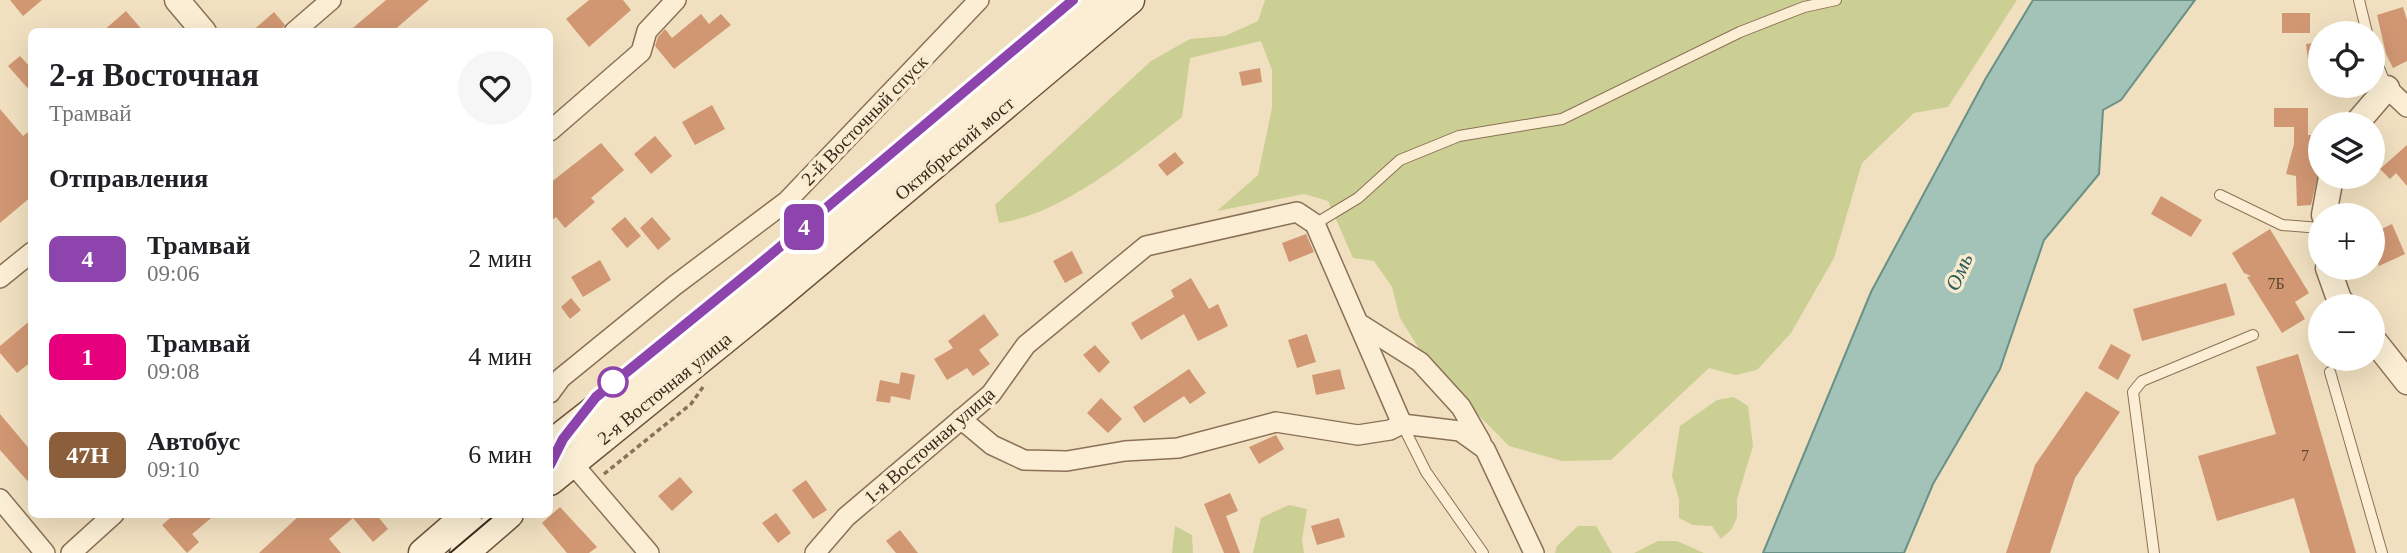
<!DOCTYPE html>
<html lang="ru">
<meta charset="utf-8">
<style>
:root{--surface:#fff;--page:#f6f6f6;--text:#202124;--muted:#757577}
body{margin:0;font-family:"Times New Roman",serif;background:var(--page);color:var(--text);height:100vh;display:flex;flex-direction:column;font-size:26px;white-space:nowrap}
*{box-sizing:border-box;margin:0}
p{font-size:23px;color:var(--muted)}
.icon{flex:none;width:38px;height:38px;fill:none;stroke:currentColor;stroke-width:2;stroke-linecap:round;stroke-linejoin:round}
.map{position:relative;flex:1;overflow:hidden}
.sheet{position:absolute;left:28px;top:28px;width:525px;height:490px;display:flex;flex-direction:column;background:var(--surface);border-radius:10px;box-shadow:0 7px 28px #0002}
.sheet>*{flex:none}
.badge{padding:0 14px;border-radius:10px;font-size:24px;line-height:46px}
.tools{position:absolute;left:2308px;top:21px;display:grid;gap:14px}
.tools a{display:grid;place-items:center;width:77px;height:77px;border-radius:50%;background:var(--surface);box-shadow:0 7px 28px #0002;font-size:35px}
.map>.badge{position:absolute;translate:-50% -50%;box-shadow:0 0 0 4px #fff}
h2{padding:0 21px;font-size:26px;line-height:63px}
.round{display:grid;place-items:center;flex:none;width:74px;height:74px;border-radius:37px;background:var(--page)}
.head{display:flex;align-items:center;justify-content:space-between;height:119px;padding:0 21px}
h1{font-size:33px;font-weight:600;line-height:52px}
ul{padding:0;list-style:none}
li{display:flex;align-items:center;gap:21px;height:98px;padding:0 21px}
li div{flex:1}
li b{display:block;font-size:26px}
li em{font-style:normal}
li .badge{min-width:77px;font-weight:700;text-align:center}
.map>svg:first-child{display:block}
.green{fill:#cbcf93}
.water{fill:#a3c2b8;stroke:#6a9186;stroke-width:2}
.building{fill:#d19773}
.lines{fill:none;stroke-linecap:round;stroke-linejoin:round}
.service-casing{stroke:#8b7157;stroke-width:12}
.minor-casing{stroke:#8b7157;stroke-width:22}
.tertiary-casing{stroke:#8b7157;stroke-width:27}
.secondary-casing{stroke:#6d523a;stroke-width:31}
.path{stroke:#8b7157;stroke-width:3.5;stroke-dasharray:5 3.5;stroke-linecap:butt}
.service{stroke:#fbeed4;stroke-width:10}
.minor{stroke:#fbeed4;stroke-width:19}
.tertiary{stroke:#fbeed4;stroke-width:24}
.secondary{stroke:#fbeed4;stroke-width:28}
.tram{stroke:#3a291c;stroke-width:2}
.line-casing{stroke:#fff;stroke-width:16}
.line{stroke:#8e44ad;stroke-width:10}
.stop-dot{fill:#fff;stroke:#8e44ad;stroke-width:3.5}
.labels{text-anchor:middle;stroke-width:7;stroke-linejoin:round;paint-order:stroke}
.number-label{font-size:16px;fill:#604432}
.street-label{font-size:19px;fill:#3a291c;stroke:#f8ebd0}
.water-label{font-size:21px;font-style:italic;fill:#2a5a56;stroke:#f8ebd0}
</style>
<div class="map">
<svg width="2407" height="553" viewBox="0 0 2407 553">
<rect width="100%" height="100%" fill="#f1e0c0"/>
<g class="green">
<path d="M1265,0H2017L1948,107L1914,113L1862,163L1834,258L1791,333L1757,370L1736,375L1709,368L1611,460L1562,461L1509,446L1430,366L1400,318L1392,287L1374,261L1353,258L1328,201L1304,194L1217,211L1258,175L1272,108V70L1261,41L1190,58L1182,117C1133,155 1061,215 999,223L995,205L1151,61L1190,39L1225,36L1258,21Z"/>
<polygon points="1734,397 1748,406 1753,446 1737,499 1737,518 1731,530 1721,539 1712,526 1693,525 1679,518 1679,499 1672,476 1680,426 1717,400"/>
<polygon points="1289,505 1307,509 1302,540 1304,553 1253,553 1261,518"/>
<polygon points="1175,526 1192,535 1193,553 1172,553"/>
<polygon points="1578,526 1596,526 1612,553 1555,553 1557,546"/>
<polygon points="1658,541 1677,541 1704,553 1634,553"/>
</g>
<polygon class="water" points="2033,0 2195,0 2121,100 2103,110 2099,174 2044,240 2000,369 1933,484 1904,553 1763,553 1871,292 1986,78"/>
<g class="building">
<polygon points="10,0 42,0 23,16"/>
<polygon points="386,0 429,0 392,32 348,32"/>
<polygon points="589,0 623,0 631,10 589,47 566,19"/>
<polygon points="2403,7 2407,20 2407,61 2393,68 2386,54 2377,15"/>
<polygon points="126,11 144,32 102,32"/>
<polygon points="274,12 285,25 279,32 251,32"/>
<rect x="2282" y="13" width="28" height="20"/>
<polygon points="701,14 709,24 721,14 731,25 674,69 655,46 658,37 665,29 672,38"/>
<polygon points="2320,42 2320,59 2308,61 2306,44"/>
<polygon points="20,56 32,69 32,93 8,66"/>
<polygon points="1260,68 1262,82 1242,86 1239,72"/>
<polygon points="712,105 725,129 695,145 682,122"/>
<polygon points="2274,108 2308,108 2308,135 2320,135 2320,167 2311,205 2297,206 2296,176 2286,174 2294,144 2294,127 2274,127"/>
<polygon points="0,109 23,136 32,129 32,196 0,223"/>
<polygon points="655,136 672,156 651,174 634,154"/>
<polygon points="601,143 624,170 591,198 595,202 565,228 556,217 550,222 550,183"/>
<polygon points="2407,145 2407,186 2396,173 2390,179 2380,169"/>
<polygon points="1175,152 1184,163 1167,176 1158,165"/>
<polygon points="2161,196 2202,220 2191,237 2151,214"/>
<polygon points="625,217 641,236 627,248 611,229"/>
<polygon points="652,217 671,239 658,250 640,228"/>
<polygon points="2392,224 2405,254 2379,266 2373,252 2373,233"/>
<polygon points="2270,229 2309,293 2295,302 2305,319 2282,333 2247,277 2251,276 2244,273 2232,253"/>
<polygon points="1306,234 1314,252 1289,262 1282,243"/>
<polygon points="1072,251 1083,273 1065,283 1053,261"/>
<polygon points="600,260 611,280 583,297 571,277"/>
<polygon points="1191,278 1209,309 1218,304 1228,326 1198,341 1184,314 1141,340 1131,323 1174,297 1171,290"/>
<polygon points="2226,283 2235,315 2142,341 2133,309"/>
<polygon points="571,298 581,310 570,319 561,307"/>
<polygon points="984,314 999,335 979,350 990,364 973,376 967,368 947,380 934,359 953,348 948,341"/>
<polygon points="32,319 32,361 17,373 0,353 0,346"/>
<polygon points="1307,334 1316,362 1297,368 1288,340"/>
<polygon points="2111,344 2131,355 2118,380 2098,368"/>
<polygon points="1095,345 1110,362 1099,373 1083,355"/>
<polygon points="2298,354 2356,553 2310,553 2294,498 2217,521 2198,456 2276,434 2256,367"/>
<polygon points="1189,369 1206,393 1190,404 1184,396 1144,423 1133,407"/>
<polygon points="1340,369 1345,389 1316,395 1312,375"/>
<polygon points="901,372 915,375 910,400 891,396 890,403 876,401 880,380 899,384"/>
<polygon points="2086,391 2120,412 2075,478 2050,553 2006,553 2035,465"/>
<polygon points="1101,398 1122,419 1108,433 1087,413"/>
<polygon points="0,414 32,452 32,486 0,450"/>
<polygon points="1276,435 1284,449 1259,464 1249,447"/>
<polygon points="680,477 693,492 672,511 658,496"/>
<polygon points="806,480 827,510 813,519 792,490"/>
<polygon points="1230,493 1238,511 1226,516 1240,553 1224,553 1204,504"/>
<polygon points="560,507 597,547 589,553 567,553 542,523"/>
<polygon points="776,513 791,533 778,543 762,523"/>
<polygon points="175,514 216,514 192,534 199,542 187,553 162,525"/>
<polygon points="301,514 376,514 388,529 373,542 353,518 329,539 341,553 259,553"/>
<polygon points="1339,518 1345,537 1317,545 1311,526"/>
<polygon points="900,530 918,553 896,553 886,541"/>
</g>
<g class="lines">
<defs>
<g id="service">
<polyline points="2359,0 2367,33"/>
<polyline points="2373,53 2387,88"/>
<polyline points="2220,195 2282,225 2320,228"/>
<polyline points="1315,224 1358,198 1400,160 1459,136 1562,119 1740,32 1804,7 1836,0"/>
<polyline points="2330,372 2382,553"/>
<polyline points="1402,424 1426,472 1483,553"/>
<polyline points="2154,553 2133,392 2142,381 2253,335"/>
</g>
<g id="minor">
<polyline points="294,32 331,0"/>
<polyline points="2387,88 2407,107"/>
<polyline points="550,131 641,52 647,31 676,0"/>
<polyline points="0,278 32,252"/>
<polyline points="1360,324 1420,362 1461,407 1481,442"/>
<polyline points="550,393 561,378 674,286 787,201 979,0"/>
<polyline points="961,419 992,445 1024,460 1067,461 1125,451 1178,448 1276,422 1358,435 1390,430 1402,424"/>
<polyline points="1402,424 1460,431 1485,449 1534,553"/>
<polyline points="572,463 649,553"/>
<polyline points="0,499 45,553"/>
<polyline points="71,553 114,514"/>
<polyline points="815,553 846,517 991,394 1026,345 1146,246 1297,212 1315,224 1402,424"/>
</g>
<g id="tertiary">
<polyline points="177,0 204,32"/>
<polyline points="2356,124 2387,88"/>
<polyline points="2324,215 2331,177"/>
<polyline points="2328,268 2339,299 2345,306"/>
<polyline points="2373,339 2407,382"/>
</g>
<g id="secondary">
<polyline points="550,445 763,278 1096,0"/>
<polyline points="550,481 778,296 1130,0"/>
<polyline points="423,553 468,514"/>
<polyline points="464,553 509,514"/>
</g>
</defs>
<use href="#service" class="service-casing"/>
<use href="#minor" class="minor-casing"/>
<use href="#tertiary" class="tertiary-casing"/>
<use href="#secondary" class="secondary-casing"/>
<polyline class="path" points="604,474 691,404 703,387"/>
<use href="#service" class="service"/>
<use href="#minor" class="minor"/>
<use href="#tertiary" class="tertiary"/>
<use href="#secondary" class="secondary"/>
<g class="tram">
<polyline points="550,465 563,439 605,388 756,267 1073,0"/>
<polyline points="450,553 496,514"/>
</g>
</g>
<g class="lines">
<defs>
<polyline id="line" points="550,465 563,439 596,397 756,267 1073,0"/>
</defs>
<use href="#line" class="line-casing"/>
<use href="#line" class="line"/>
</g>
<circle class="stop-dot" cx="613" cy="382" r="14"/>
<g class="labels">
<g class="number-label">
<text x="2276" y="289">7Б</text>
<text x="2305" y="461">7</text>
</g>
<g class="street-label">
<text transform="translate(864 120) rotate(-46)" y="7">2-й Восточный спуск</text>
<text transform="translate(954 148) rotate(-40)" y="7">Октябрьский мост</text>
<text transform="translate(664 388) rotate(-39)" y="7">2-я Восточная улица</text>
<text transform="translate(929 445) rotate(-41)" y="7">1-я Восточная улица</text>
</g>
<g class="water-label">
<text transform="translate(1959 272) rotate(-66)" y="7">Омь</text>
</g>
</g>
</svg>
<div class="tools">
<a><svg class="icon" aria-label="locate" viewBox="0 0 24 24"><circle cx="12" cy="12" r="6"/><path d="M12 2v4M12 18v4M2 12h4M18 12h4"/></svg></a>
<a><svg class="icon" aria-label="layers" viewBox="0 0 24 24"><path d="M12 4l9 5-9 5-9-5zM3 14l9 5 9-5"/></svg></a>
<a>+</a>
<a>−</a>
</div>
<b class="badge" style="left:804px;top:227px;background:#8e44ad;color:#fff">4</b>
<section class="sheet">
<div class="head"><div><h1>2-я Восточная</h1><p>Трамвай</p></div><a class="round"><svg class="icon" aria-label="heart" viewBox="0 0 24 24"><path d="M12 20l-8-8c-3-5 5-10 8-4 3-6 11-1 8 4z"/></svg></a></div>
<h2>Отправления</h2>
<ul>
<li><span class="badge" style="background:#8e44ad;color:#fff">4</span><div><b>Трамвай</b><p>09:06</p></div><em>2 мин</em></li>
<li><span class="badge" style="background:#e6007e;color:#fff">1</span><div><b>Трамвай</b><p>09:08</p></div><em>4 мин</em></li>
<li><span class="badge" style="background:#8b5e3c;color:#fff">47Н</span><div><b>Автобус</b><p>09:10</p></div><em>6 мин</em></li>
</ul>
</section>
</div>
